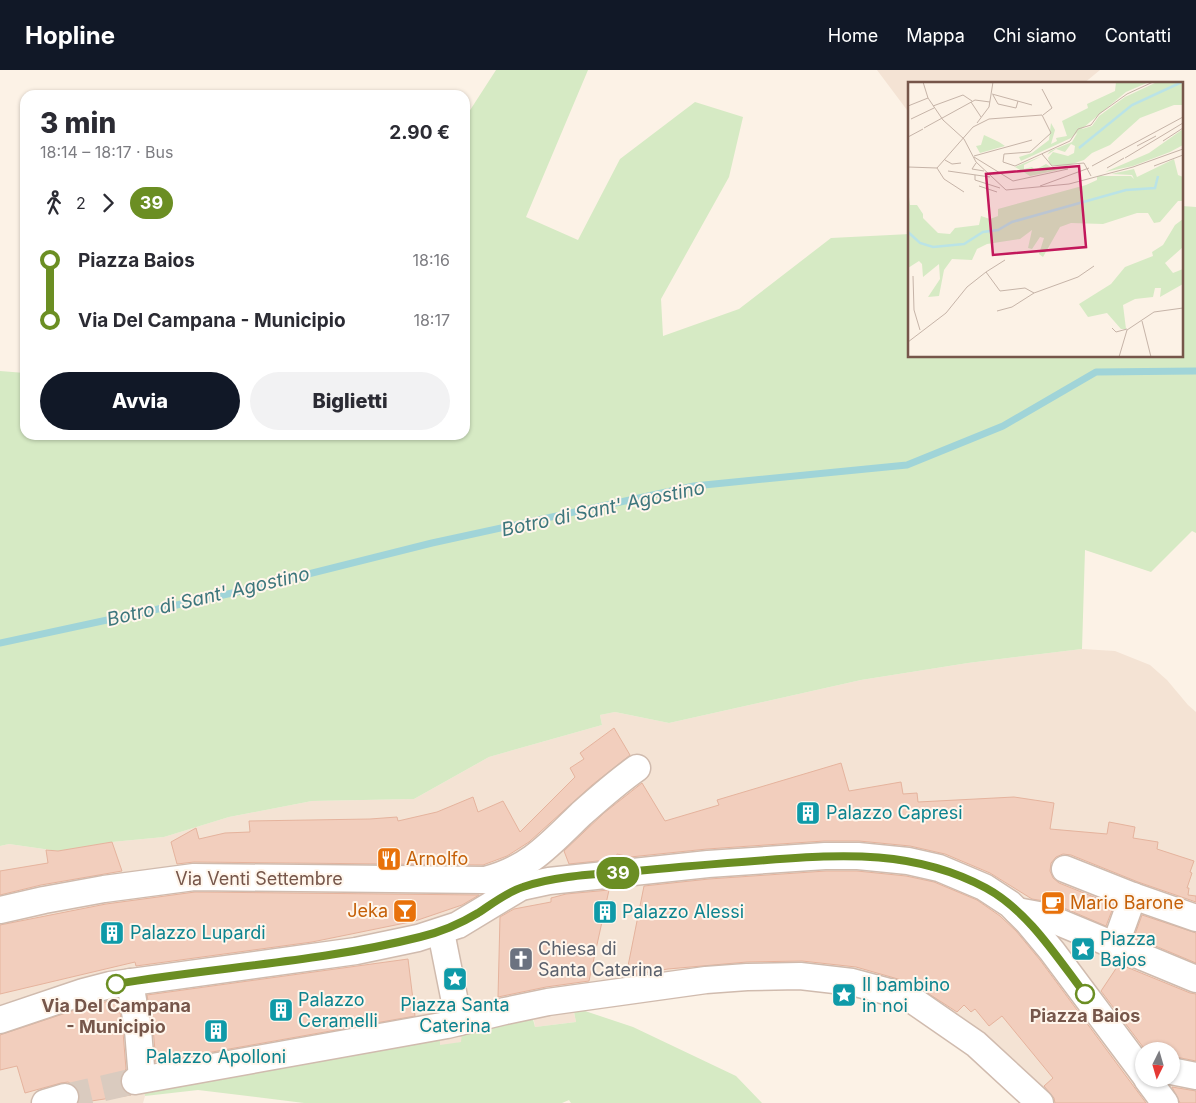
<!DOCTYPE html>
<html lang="it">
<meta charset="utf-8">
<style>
:root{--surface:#fff;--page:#f2f2f3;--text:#2b2b33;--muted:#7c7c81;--accent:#111827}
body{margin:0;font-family:Inter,sans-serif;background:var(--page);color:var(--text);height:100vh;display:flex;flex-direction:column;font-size:19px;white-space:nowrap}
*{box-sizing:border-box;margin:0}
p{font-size:16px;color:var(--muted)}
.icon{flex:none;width:28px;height:28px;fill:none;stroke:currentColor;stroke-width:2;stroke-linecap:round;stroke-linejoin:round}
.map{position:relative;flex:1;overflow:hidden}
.panel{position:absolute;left:20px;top:20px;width:450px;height:350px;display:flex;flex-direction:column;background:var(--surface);border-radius:15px;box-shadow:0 1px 4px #0004}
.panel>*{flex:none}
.badge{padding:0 10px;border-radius:16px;font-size:18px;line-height:32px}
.needle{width:32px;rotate:185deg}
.fabs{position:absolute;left:1135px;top:972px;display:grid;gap:10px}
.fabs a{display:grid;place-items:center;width:45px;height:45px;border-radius:50%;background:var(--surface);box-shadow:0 1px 4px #0004;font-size:25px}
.map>.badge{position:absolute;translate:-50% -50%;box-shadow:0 0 0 2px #fff}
.legs{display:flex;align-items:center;gap:8px;height:55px;padding:0 20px;font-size:16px}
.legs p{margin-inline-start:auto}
.summary{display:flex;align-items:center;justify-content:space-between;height:85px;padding:0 20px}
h1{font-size:28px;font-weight:800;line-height:38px}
.cta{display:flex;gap:10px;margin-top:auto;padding:10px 20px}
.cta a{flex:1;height:58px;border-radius:30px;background:var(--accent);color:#fff;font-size:20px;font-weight:800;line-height:58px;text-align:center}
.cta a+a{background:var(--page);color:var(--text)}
ul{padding:0 20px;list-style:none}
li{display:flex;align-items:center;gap:18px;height:60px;font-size:19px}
li i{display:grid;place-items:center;width:8px;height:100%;margin:0 6px;background:currentColor}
li i::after{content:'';width:12px;height:12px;margin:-6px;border:4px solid;border-radius:50%;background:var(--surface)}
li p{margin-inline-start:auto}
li:first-child i{background:linear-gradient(#0000 50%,currentColor 0)}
li:last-child i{background:linear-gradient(currentColor 50%,#0000 0)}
header{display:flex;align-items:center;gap:30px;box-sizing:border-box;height:70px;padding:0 25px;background:var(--accent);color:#fff}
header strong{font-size:24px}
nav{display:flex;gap:28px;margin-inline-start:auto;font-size:18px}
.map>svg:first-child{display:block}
.residential{fill:#f4e3d4;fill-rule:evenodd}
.green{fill:#d6eac4}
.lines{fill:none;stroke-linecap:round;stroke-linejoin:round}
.stream{stroke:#a0d4d8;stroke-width:7}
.building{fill:#f2cebd;stroke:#e5b39d}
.street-tunnel{stroke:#dacbbf;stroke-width:26;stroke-dasharray:26 13;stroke-linecap:butt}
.street-casing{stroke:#d0bbae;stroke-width:29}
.street{stroke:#fff;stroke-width:26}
.line-1-casing{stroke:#fff;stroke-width:11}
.line-1{stroke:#6b8e23;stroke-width:8}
.stop-1-dot{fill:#fff;stroke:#6b8e23;stroke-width:2.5}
.labels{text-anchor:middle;stroke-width:4;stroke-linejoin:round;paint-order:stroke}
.culture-label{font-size:18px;fill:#0d838f;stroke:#fff6ec;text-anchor:start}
.food-label{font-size:18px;fill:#c56008;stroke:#fff6ec;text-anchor:start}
.street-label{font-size:18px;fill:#76564a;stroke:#fff6ec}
.worship-label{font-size:18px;fill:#5b616d;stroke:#fff6ec;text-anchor:start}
.stop-label{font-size:18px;font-weight:bold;fill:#76564a;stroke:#fff6ec}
.water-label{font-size:19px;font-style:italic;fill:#3d767c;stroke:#fff6ec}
.inset-river{fill:none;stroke:#bae3e6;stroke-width:2.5}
.inset-road{fill:none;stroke:#c6b4a8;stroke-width:1}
.view{fill:#c2185b;fill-opacity:0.15;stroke:#c2185b;stroke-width:2.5}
.inset-edge{fill:none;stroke:#76564a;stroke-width:2.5}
</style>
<header>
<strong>Hopline</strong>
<nav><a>Home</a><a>Mappa</a><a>Chi siamo</a><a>Contatti</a></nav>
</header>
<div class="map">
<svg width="1196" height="1033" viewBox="0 0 1196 1033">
<rect width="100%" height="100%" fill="#fcf2e6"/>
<g class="residential">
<polygon points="877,0 1100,0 1083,14 910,14 910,44"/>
<path d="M1082,579L1115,581L1150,595L1167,610L1188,635L1196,642V1033H1032L939,955L866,923L773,914L573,938L576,952L535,957L533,945L462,972L440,976V968L143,1017L145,1026L143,1033H0V776L9,774L58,781L112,772L164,767L229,747L312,731L414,729L489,687L602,655L600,645L615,642L669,653L861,610L968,593ZM1144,981H1171V1009H1144Z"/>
</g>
<g class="green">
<polygon points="496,0 588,0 526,147 578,170 620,89 695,32 743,47 729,107 661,229 663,266 739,239 831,168 910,164 910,286 1182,286 1182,136 1196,137 1196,463 1192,461 1151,502 1085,480 1082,579 968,593 861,610 669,653 615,642 600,645 602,655 489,687 414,729 312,731 229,747 164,767 112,772 58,781 9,774 0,776 0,301 25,303 25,365 465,365 465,48"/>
<polygon points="573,937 633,957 736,1006 762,1033 571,1033 569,1030 562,1033 304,1033 198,1020 145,1026 143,1017 440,968 440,975 461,972 462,963 532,945 535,957 576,952"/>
</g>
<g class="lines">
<polyline class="stream" points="0,573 237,522 432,473 694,416 907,395 1003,356 1096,302 1196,301"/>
</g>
<g class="building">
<polygon points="614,658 630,685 592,715 529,772 507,786 483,795 194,792 177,794 171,772 196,758 199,769 225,763 250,762 249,751 370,749 397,747 398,751 437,742 473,727 478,742 503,731 520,762 575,707 570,698 584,689 580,683"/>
<polygon points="841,693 849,721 901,712 903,724 917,723 918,732 1014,727 1054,733 1050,759 1107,764 1109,752 1135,757 1133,768 1158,772 1157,779 1194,791 1190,802 1192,803 1187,818 1189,818 1188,825 1196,826 1196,832 1138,812 1071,785 1063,784 1056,787 1051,793 1050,801 1053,808 1059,813 1114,835 1106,856 1050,832 1032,829 990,803 945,784 910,776 859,771 824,771 707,779 630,787 617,784 616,789 569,794 564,781 604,743 642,713 665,751 719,735 717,730"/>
<polygon points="112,772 122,801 41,815 0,825 0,801 48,793 46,780 58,781"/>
<polygon points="826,801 857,801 906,806 934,812 977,830 1000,846 1016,861 1040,890 1146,1033 1055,1033 1054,1028 1044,1016 1053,1008 1002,946 989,956 975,939 971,942 964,935 957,942 912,913 856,897 802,891 747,892 668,899 626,906 644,816 709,809"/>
<polygon points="609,820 589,911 546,917 498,927 500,847 514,839 551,832 551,828 566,824"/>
<polygon points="195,822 479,825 462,835 415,851 312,872 136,896 135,892 0,924 0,855 106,834"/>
<polygon points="1142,845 1196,863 1196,893 1134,867"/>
<polygon points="408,889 415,946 156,992 153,958 147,925"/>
<polygon points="1119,894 1190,923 1196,924 1196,991 1171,986 1171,981 1146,981 1101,921"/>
<polygon points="118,929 123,962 126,999 121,1005 120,1013 124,1021 131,1025 78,1033 79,1022 75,1016 68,1012 61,1013 25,1023 17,996 0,1000 0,965 87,936"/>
<polygon points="1172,1017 1196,1021 1196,1033 1180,1033"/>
</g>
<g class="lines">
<polyline class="street-tunnel" points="65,1027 135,1011"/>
<defs>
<g id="street">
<polyline points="1065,799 1133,826 1196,848"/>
<path d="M485,810C529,799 550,774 581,744C599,728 617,712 637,698"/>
<polyline points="0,840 44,830 104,819 194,807 484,810 521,817"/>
<polyline points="1017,841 1044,846 1196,909"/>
<polyline points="441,862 459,952"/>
<polyline points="1115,876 1133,826"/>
<polyline points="130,912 138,960 142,1009"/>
<polyline points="0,950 83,922 110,915 356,881 418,868 458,855 521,817 549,811 708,794 825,786 858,786 908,791 939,798 984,817 1010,834 1027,851 1052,881 1144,1004"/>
<polyline points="1171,1001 1196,1006"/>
<polyline points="1147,1009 1165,1033"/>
<polyline points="135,1011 447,955 505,941 548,932 706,910 747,907 800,906 852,912 908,927 976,974 1040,1033"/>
<polyline points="45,1033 65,1027"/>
</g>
</defs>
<use href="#street" class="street-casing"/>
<use href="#street" class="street"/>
</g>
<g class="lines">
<defs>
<path id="line-1" d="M116,914C217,897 321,892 420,867C441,862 460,854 478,843C492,834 507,822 523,817C560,804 608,804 647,800C687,796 727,793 767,790C844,784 915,780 986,818C1028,841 1056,886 1085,924"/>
</defs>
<use href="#line-1" class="line-1-casing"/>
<use href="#line-1" class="line-1"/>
</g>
<defs>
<symbol id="building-square" viewBox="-11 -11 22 22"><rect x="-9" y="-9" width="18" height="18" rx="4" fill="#0f9aa8" stroke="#fff6ec"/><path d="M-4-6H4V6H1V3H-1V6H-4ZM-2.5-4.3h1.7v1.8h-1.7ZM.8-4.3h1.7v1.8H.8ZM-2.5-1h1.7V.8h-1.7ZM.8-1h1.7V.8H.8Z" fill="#fff"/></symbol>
<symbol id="restaurant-square" viewBox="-11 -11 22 22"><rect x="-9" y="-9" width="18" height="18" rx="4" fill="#e8710a" stroke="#fff6ec"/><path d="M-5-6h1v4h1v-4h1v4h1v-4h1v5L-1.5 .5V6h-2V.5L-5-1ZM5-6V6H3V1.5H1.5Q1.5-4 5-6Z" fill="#fff"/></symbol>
<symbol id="cafe-square" viewBox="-11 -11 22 22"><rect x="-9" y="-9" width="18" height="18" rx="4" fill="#e8710a" stroke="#fff6ec"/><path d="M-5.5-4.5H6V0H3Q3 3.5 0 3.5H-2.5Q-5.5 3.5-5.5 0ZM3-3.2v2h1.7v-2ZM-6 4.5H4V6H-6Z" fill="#fff"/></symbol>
<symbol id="bar-square" viewBox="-11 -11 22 22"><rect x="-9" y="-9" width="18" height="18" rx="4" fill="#e8710a" stroke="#fff6ec"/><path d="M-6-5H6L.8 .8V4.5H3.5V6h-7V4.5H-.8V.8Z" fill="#fff"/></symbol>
<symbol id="sight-square" viewBox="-11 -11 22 22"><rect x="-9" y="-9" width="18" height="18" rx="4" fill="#0f9aa8" stroke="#fff6ec"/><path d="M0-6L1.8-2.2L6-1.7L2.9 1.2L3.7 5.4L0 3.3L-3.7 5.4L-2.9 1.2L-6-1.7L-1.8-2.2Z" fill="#fff"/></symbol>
<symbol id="church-square" viewBox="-11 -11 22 22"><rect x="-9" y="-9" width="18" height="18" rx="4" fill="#6b7280" stroke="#fff6ec"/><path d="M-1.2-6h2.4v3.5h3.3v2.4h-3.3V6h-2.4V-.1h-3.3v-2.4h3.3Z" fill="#fff"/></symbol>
</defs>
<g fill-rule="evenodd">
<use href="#building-square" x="794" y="729" width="28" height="28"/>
<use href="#restaurant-square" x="375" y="775" width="28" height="28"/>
<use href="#cafe-square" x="1039" y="819" width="28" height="28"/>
<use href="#bar-square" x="391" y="827" width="28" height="28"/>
<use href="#building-square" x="591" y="828" width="28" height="28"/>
<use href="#building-square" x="98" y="849" width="28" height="28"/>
<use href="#sight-square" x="1069" y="865" width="28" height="28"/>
<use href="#church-square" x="507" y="875" width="28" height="28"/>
<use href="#sight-square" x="441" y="895" width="28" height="28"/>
<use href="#sight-square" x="830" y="911" width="28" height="28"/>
<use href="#building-square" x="267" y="926" width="28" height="28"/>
<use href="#building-square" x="202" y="947" width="28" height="28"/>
</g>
<g class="stop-1-dot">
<circle cx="116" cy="914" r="9"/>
<circle cx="1085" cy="924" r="9"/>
</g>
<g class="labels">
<g class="culture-label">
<text x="826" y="749">Palazzo Capresi</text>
<text x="622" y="848">Palazzo Alessi</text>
<text x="130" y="869">Palazzo Lupardi</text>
<text x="1100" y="875">Piazza<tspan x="1100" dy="21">Bajos</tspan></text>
<text x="862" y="921">Il bambino<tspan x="862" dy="21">in noi</tspan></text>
<text x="298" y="936">Palazzo<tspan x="298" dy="21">Ceramelli</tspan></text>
<text x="455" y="941" text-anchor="middle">Piazza Santa<tspan x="455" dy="21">Caterina</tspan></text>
<text x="216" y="993" text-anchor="middle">Palazzo Apolloni</text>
</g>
<g class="food-label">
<text x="406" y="795">Arnolfo</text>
<text x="1070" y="839">Mario Barone</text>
<text x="388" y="847" text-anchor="end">Jeka</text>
</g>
<g class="street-label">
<text x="259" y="815">Via Venti Settembre</text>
</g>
<g class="worship-label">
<text x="538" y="885">Chiesa di<tspan x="538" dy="21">Santa Caterina</tspan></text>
</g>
<g class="stop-label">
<text x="116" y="942">Via Del Campana<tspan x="116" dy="21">- Municipio</tspan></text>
<text x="1085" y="952">Piazza Baios</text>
</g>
<g class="water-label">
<text transform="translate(603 438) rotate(-12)" y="7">Botro di Sant' Agostino</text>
<text transform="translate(208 526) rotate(-13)" y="7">Botro di Sant' Agostino</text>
</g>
</g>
<g transform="translate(908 12)">
<rect width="275" height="275" fill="#fcf2e6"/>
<path d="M208,0H241L218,10L163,56L113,79L111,75L124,71L141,58L143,41L147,48L143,62L149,59L148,56L159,54L154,39L180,26L179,22L207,9ZM249,0H275V23H266L232,36L202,63L184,71L176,78L158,84L142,83L140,76L145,70L160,74L166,71L167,64L163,62L157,70L148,67L139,73L142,69L164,60L171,48L184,44L191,34L217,15ZM275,47V63L262,70L225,84L197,90L241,71ZM76,53L91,60L97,64L72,71L68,64L73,63ZM134,74L116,83V87L124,85L127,88L138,82L143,85L160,86L122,94L107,85ZM266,77L270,93L275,95V119H270L252,140L246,141L240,131H229L195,142L163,141L152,145L135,175L131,172L136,156L132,155L124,167L120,166L124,148L112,157L79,162L69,167L64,178L44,177L36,188L31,214L20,215L32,197L31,182L15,195L14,182L11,179L0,186V107L2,123H9L15,132V136L30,151L42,152L47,146L71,143L73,134L82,137L90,134V127L178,103L189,98V94H223L226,97L224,93L203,92L226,87L229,95ZM275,137V165L257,181L265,191L275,187V202L252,215L253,206H247L245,215L227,217L215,223L218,247H213L199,231L180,235L171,222L203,202L217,185L245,174L244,170L255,163L267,143Z" fill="#d6eac4"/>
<path class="inset-river" d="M171,66L224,23L274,0M0,150L12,161L25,165L56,162L75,150L90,148L104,140L218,108L247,106L250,94"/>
<path class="inset-road" d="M15,0L20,16L35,38L56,57L68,80L98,108L161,102L225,85L275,67M134,7L144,26L135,33M84,12L124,23M85,13L90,22L108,26L110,19M63,20L73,35M0,24L20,16M25,24L55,13L64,19M3,37L26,26M69,41L81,25L85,0M16,46L67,18L82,20M143,51L122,70L96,72L95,80L107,84L162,59L170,47L183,43L191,32L219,12L245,0M0,55L15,47M255,59L275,46M229,64L248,54M134,72L144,84L176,81L183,94M66,74L124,58M66,75L105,99L160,87M217,76L275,41M37,78L44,82L53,81M68,81L64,87L76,89M184,84L275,35M246,84L275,73M0,85L29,86L65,45L81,37L134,33L143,51M29,86L36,97L56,110M199,86L216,76M40,89L82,95M67,93V98L92,106M71,104L89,110M132,104L181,86M78,190L97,178M5,194L6,228L12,248M89,229L104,225L126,211M234,239L243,275M204,246L208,250L219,247M0,260L38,231L59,205L78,190L92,209L117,206L126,211L170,195L186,184M211,275L219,248L246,230L275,226"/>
<path class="view" d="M171,84L178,165L85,173L78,92Z"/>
<rect width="275" height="275" class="inset-edge"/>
</g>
</svg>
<div class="fabs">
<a><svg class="needle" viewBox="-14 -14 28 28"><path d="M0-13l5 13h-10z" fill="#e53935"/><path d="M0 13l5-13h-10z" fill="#7c7c81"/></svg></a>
</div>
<b class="badge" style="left:618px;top:803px;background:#6b8e23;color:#fff">39</b>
<section class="panel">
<div class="summary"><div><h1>3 min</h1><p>18:14 – 18:17 · Bus</p></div><b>2.90 €</b></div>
<div class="legs"><svg class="icon" aria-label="walk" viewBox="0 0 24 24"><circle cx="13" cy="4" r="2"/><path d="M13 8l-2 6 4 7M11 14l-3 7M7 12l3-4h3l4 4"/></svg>2<svg class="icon" aria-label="forward" viewBox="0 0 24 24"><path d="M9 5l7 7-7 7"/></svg><b class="badge" style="background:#6b8e23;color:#fff">39</b></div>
<ul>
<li><i style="color:#6b8e23"></i><b>Piazza Baios</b><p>18:16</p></li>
<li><i style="color:#6b8e23"></i><b>Via Del Campana - Municipio</b><p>18:17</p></li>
</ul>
<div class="cta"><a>Avvia</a><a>Biglietti</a></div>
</section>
</div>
